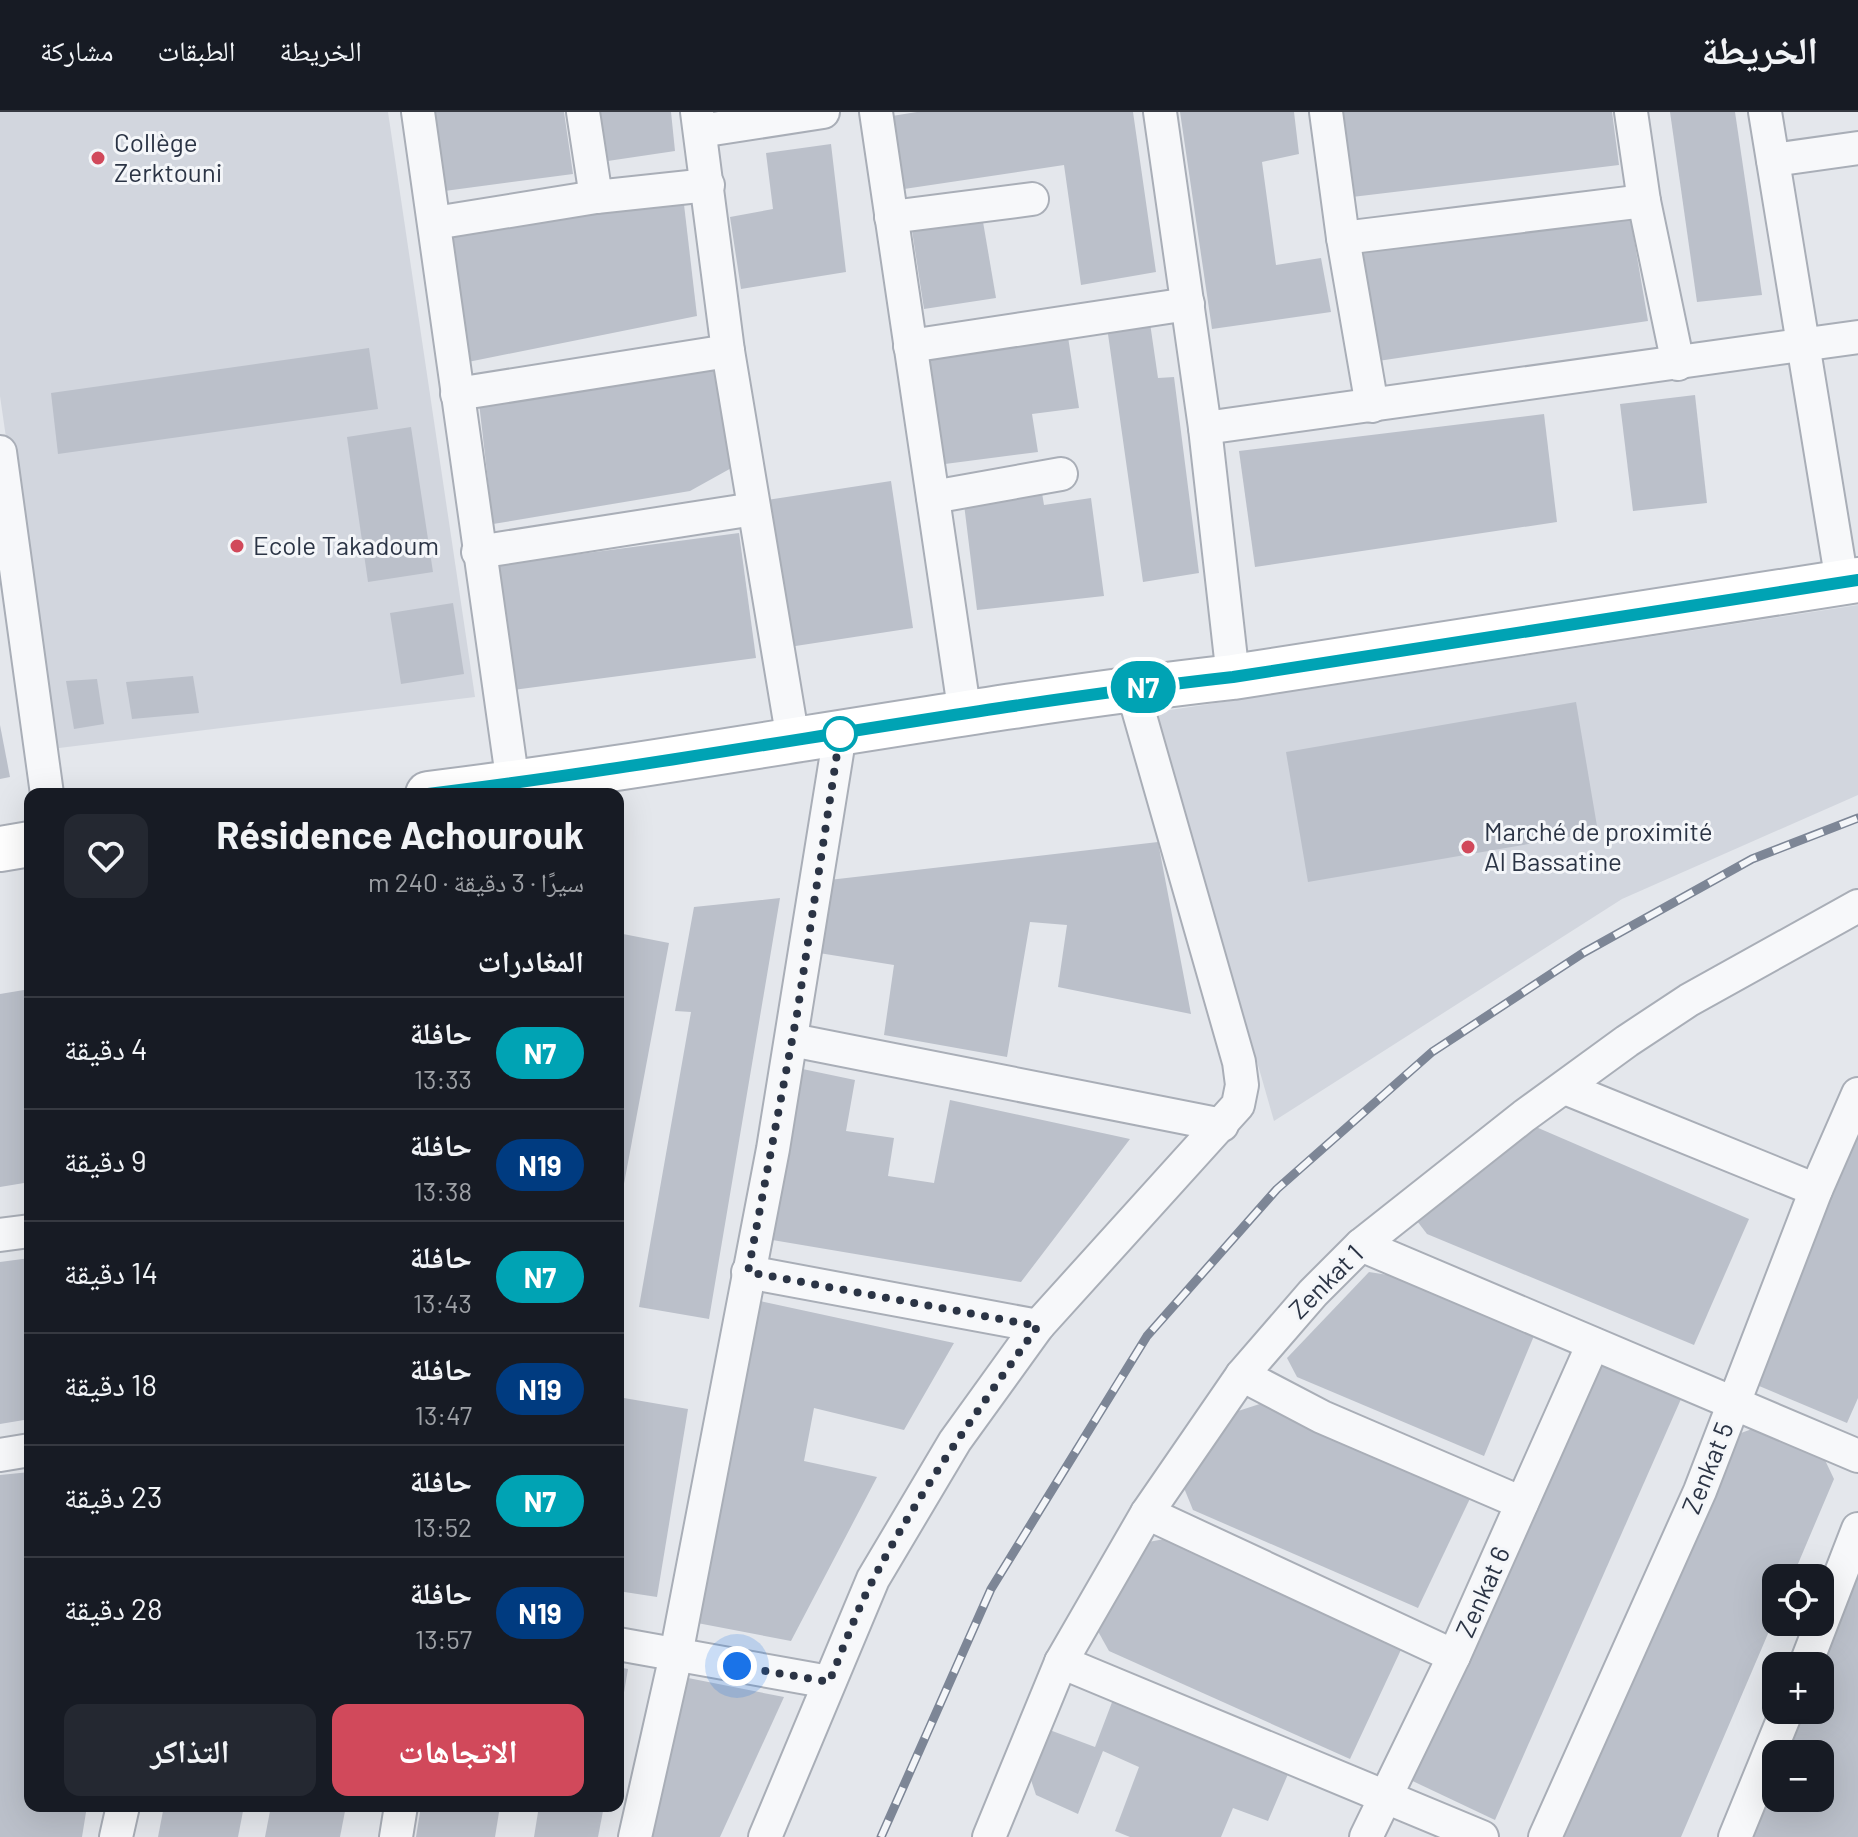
<!DOCTYPE html>
<html lang="ar">
<meta charset="utf-8">
<style>
:root{--surface:#171b24;--page:#242831;--text:#f1f3f6;--muted:#9ea1a6;--line:#363941;--accent:#d1495b}
body{margin:0;font-family:Barlow,"Noto Naskh Arabic",sans-serif;background:var(--page);color:var(--text);direction:rtl;height:100vh;display:flex;flex-direction:column;font-size:30px;white-space:nowrap}
*{box-sizing:border-box;margin:0}
p{font-size:26px;color:var(--muted)}
.icon{flex:none;width:44px;height:44px;fill:none;stroke:currentColor;stroke-width:2;stroke-linecap:round;stroke-linejoin:round}
.map{position:relative;flex:1;overflow:hidden;direction:ltr}
.panel{position:absolute;left:24px;top:676px;width:600px;height:1024px;display:flex;flex-direction:column;background:var(--surface);border-radius:16px;box-shadow:0 8px 32px #0002;direction:rtl}
.panel>*{flex:none}
.badge{padding:0 16px;border-radius:26px;font-size:28px;line-height:52px}
.fabs{position:absolute;left:1762px;top:1452px;display:grid;gap:16px}
.fabs a{display:grid;place-items:center;width:72px;height:72px;border-radius:16px;background:var(--surface);box-shadow:0 8px 32px #0002;font-size:40px}
.you{position:absolute;width:40px;height:40px;margin:-20px;border:6px solid #fff;border-radius:50%;background:#1a73e8;box-shadow:0 0 0 12px #1a73e833}
.map>.badge{position:absolute;translate:-50% -50%;box-shadow:0 0 0 4px #fff}
h2{padding:0 40px;font-size:30px;line-height:72px}
.round{display:grid;place-items:center;flex:none;width:84px;height:84px;border-radius:16px;background:var(--page)}
.headline{display:flex;align-items:center;justify-content:space-between;height:136px;padding:0 40px}
h1{font-size:38px;font-weight:700;line-height:60px}
.primary-button{display:flex;gap:16px;margin-top:auto;padding:16px 40px}
.primary-button a{flex:1;height:92px;border-radius:16px;background:var(--accent);color:#fff;font-size:32px;font-weight:700;line-height:92px;text-align:center}
.primary-button a+a{background:var(--page);color:var(--text)}
ul{padding:0;list-style:none}
li{display:flex;align-items:center;gap:24px;height:112px;padding:0 40px;border-top:2px solid var(--line)}
li div{flex:1}
li b{display:block;font-size:30px}
li em{font-style:normal}
li .badge{min-width:88px;font-weight:700;text-align:center}
header{display:flex;align-items:center;gap:48px;box-sizing:border-box;height:112px;padding:0 40px;background:var(--surface);border-bottom:2px solid var(--line)}
header strong{font-size:38px}
nav{display:flex;gap:44px;margin-inline-start:auto;font-size:28px}
.map>svg:first-child{display:block}
.built{fill:#d2d6de}
.building{fill:#bbc0ca}
.lines{fill:none;stroke-linecap:round;stroke-linejoin:round}
.minor-casing{stroke:#a9aeb7;stroke-width:36}
.secondary-casing{stroke:#a9aeb7;stroke-width:48}
.minor{stroke:#f7f8fa;stroke-width:32}
.secondary{stroke:#fff;stroke-width:44}
.rail-casing{stroke:#7d8696;stroke-width:9}
.rail{stroke:#f4f6f9;stroke-width:6;stroke-dasharray:18;stroke-linecap:butt}
.line-casing{stroke:#fff;stroke-width:18}
.line{stroke:#00a3b4;stroke-width:12}
.walk{stroke:#2b3445;stroke-width:8;stroke-dasharray:0 14.4}
.poi-dot{fill:#d1495b;stroke:#f4f6f9;stroke-width:3}
.stop-dot{fill:#fff;stroke:#00a3b4;stroke-width:4}
.labels{text-anchor:middle;stroke-width:6;stroke-linejoin:round;paint-order:stroke}
.poi-label{font-size:26px;fill:#2b3445;stroke:#f4f6f9;text-anchor:start}
.street-label{font-size:26px;fill:#2b3445;stroke:#f4f6f9}
</style>
<header>
<strong>الخريطة</strong>
<nav><a>الخريطة</a><a>الطبقات</a><a>مشاركة</a></nav>
</header>
<div class="map">
<svg width="1858" height="1725" viewBox="0 0 1858 1725">
<rect width="100%" height="100%" fill="#e4e7ec"/>
<g class="built">
<polygon points="0,0 388,0 475,585 51,637 0,284"/>
<polygon points="1858,493 1858,683 1622,787 1274,1009 1157,600"/>
</g>
<g class="building">
<polygon points="425,0 564,0 573,62 437,80"/>
<polygon points="593,0 671,0 675,39 601,50"/>
<polygon points="917,0 1133,0 1156,160 1081,173 1064,53 904,77 892,4"/>
<polygon points="1180,0 1294,0 1299,42 1262,50 1276,153 1321,146 1331,200 1212,217"/>
<polygon points="1340,0 1612,0 1619,53 1352,85"/>
<polygon points="1670,0 1735,0 1762,183 1697,190"/>
<polygon points="831,32 846,160 741,177 730,105 773,97 766,41"/>
<polygon points="683,84 697,204 463,251 445,116"/>
<polygon points="1629,98 1648,209 1378,249 1359,132"/>
<polygon points="982,104 996,186 924,197 911,112"/>
<polygon points="1150,211 1158,266 1174,265 1199,461 1143,470 1107,215"/>
<polygon points="1068,225 1079,296 1032,302 1038,340 945,352 929,245"/>
<polygon points="369,236 378,297 58,342 51,281"/>
<polygon points="721,250 735,354 690,379 493,412 479,291"/>
<polygon points="1695,283 1707,391 1633,399 1620,292"/>
<polygon points="1544,302 1557,410 1255,455 1239,339"/>
<polygon points="411,315 433,460 368,470 347,325"/>
<polygon points="891,369 913,516 789,535 767,388"/>
<polygon points="1041,375 1044,393 1091,386 1104,484 977,498 963,384"/>
<polygon points="739,421 756,546 513,578 497,453"/>
<polygon points="453,491 464,562 401,572 390,501"/>
<polygon points="193,564 199,601 132,607 126,570"/>
<polygon points="97,567 104,612 74,617 66,569"/>
<polygon points="1576,590 1598,720 1308,770 1286,640"/>
<polygon points="0,613 10,665 0,667"/>
<polygon points="1158,730 1191,902 1058,875 1067,813 1030,810 1007,945 884,923 894,853 819,841 829,768"/>
<polygon points="780,786 709,1207 639,1195 691,900 675,899 694,795"/>
<polygon points="618,821 669,831 620,1093 618,1093"/>
<polygon points="30,877 30,1070 0,1075 0,882"/>
<polygon points="793,955 855,968 846,1019 894,1026 888,1064 934,1071 950,988 1130,1027 1021,1170 761,1126"/>
<polygon points="1536,1015 1749,1107 1694,1233 1427,1122 1414,1105"/>
<polygon points="1858,1023 1858,1286 1847,1311 1752,1271"/>
<polygon points="30,1146 30,1307 0,1312 0,1150"/>
<polygon points="1369,1160 1420,1168 1536,1219 1484,1344 1297,1265 1287,1246"/>
<polygon points="751,1187 954,1231 904,1318 814,1296 804,1349 877,1365 791,1529 692,1510"/>
<polygon points="1594,1242 1685,1278 1495,1708 1402,1664"/>
<polygon points="618,1285 688,1297 657,1485 618,1479"/>
<polygon points="1269,1289 1475,1376 1418,1496 1193,1398 1184,1376 1235,1300"/>
<polygon points="1752,1317 1824,1346 1834,1367 1792,1466 1776,1466 1776,1503 1681,1725 1562,1725 1730,1325"/>
<polygon points="30,1360 30,1694 87,1694 82,1725 0,1725 0,1363"/>
<polygon points="1175,1425 1406,1527 1350,1647 1109,1539 1095,1514 1138,1432"/>
<polygon points="1858,1443 1858,1725 1745,1725 1776,1647 1776,1686 1820,1686 1820,1642 1778,1642 1796,1598 1820,1598 1820,1554"/>
<polygon points="618,1555 628,1557 620,1604 618,1604"/>
<polygon points="683,1565 784,1585 720,1725 652,1725"/>
<polygon points="1114,1585 1291,1655 1268,1709 1233,1696 1221,1725 1130,1725 1115,1719 1139,1655 1103,1639 1078,1702 1036,1683 1030,1665 1047,1617 1095,1635"/>
<polygon points="164,1694 244,1694 238,1725 158,1725"/>
<polygon points="271,1694 346,1694 340,1725 265,1725"/>
<polygon points="421,1694 500,1694 495,1725 416,1725"/>
<polygon points="539,1694 604,1694 598,1725 534,1725"/>
</g>
<g class="lines">
<defs>
<g id="minor">
<polyline points="418,0 513,672"/>
<polyline points="583,0 596,85 708,73"/>
<polyline points="697,0 728,239 793,628"/>
<polyline points="876,0 965,603"/>
<polyline points="1160,0 1205,316 1233,565"/>
<polyline points="1326,0 1343,126 1372,294"/>
<polyline points="1631,0 1644,89 1678,252"/>
<polyline points="1765,0 1842,470"/>
<polyline points="700,19 823,0"/>
<polyline points="1773,48 1858,36"/>
<polyline points="891,105 1032,87"/>
<polyline points="435,111 596,85"/>
<polyline points="1343,126 1644,89"/>
<polyline points="910,234 1188,192"/>
<polyline points="457,282 728,239"/>
<polyline points="1205,316 1858,225"/>
<polyline points="0,340 47,682"/>
<polyline points="933,385 1061,362"/>
<polyline points="478,440 754,397"/>
<polyline points="792,928 1222,1013"/>
<polyline points="1565,976 1816,1078"/>
<polyline points="0,1123 30,1119"/>
<polyline points="1361,1133 1858,1344"/>
<polyline points="748,1160 1038,1214"/>
<polyline points="1242,1263 1322,1305 1522,1391"/>
<polyline points="0,1343 30,1338"/>
<polyline points="1147,1401 1454,1544"/>
<polyline points="618,1532 829,1570"/>
<polyline points="1061,1550 1482,1725"/>
<polyline points="1805,1554 1858,1417"/>
<polyline points="116,1725 123,1694"/>
<polyline points="396,1725 401,1694"/>
<polyline points="635,1725 676,1543 773,1037 840,622"/>
<polyline points="765,1725 873,1467 955,1329 1038,1214 1238,993 1242,973 1239,950 1132,576"/>
<polyline points="989,1725 1061,1550 1147,1401 1242,1263 1313,1181 1361,1133 1524,1004 1627,929 1689,888 1858,794"/>
<polyline points="1366,1725 1454,1544 1593,1232"/>
<polyline points="1545,1725 1700,1379 1816,1078 1858,982"/>
<polyline points="1735,1725 1787,1598"/>
</g>
<g id="secondary">
<path d="M428,682C697,649 964,595 1233,565L1858,468"/>
<polyline points="0,737 30,732"/>
</g>
</defs>
<use href="#minor" class="minor-casing"/>
<use href="#secondary" class="secondary-casing"/>
<use href="#minor" class="minor"/>
<use href="#secondary" class="secondary"/>
<defs>
<polyline id="rail" points="881,1725 991,1477 1147,1224 1277,1077 1432,940 1583,841 1752,747 1858,706"/>
</defs>
<use href="#rail" class="rail-casing"/>
<use href="#rail" class="rail"/>
</g>
<g class="lines">
<defs>
<path id="line" d="M428,682C698,649 964,595 1233,565L1858,468"/>
</defs>
<use href="#line" class="line-casing"/>
<use href="#line" class="line"/>
<path class="walk" d="M737,1554L829,1570C844,1535 857,1497 875,1464C922,1375 980,1295 1038,1214L748,1160L797,902L840,622"/>
</g>
<g class="poi-dot">
<circle cx="98" cy="46" r="8"/>
<circle cx="237" cy="434" r="8"/>
<circle cx="1468" cy="735" r="8"/>
</g>
<circle class="stop-dot" cx="840" cy="622" r="16"/>
<g class="labels">
<g class="poi-label">
<text x="114" y="40">Collège<tspan x="114" dy="30">Zerktouni</tspan></text>
<text x="253" y="443">Ecole Takadoum</text>
<text x="1484" y="729">Marché de proximité<tspan x="1484" dy="30">Al Bassatine</tspan></text>
</g>
<g class="street-label">
<text transform="translate(1326 1170) rotate(-45)" y="9">Zenkat 1</text>
<text transform="translate(1708 1356) rotate(-68)" y="9">Zenkat 5</text>
<text transform="translate(1483 1480) rotate(-66)" y="9">Zenkat 6</text>
</g>
</g>
</svg>
<div class="fabs">
<a><svg class="icon" aria-label="locate" viewBox="0 0 24 24"><circle cx="12" cy="12" r="6"/><path d="M12 2v4M12 18v4M2 12h4M18 12h4"/></svg></a>
<a>+</a>
<a>−</a>
</div>
<div class="you" style="left:737px;top:1554px"></div>
<b class="badge" style="left:1143px;top:575px;background:#00a3b4;color:#fff">N7</b>
<section class="panel">
<div class="headline"><div><h1>Résidence Achourouk</h1><p>سيرًا · 3 دقيقة · 240 m</p></div><a class="round"><svg class="icon" aria-label="heart" viewBox="0 0 24 24"><path d="M12 20l-8-8c-3-5 5-10 8-4 3-6 11-1 8 4z"/></svg></a></div>
<h2>المغادرات</h2>
<ul>
<li><span class="badge" style="background:#00a3b4;color:#fff">N7</span><div><b>حافلة</b><p>13:33</p></div><em>4 دقيقة</em></li>
<li><span class="badge" style="background:#003b80;color:#fff">N19</span><div><b>حافلة</b><p>13:38</p></div><em>9 دقيقة</em></li>
<li><span class="badge" style="background:#00a3b4;color:#fff">N7</span><div><b>حافلة</b><p>13:43</p></div><em>14 دقيقة</em></li>
<li><span class="badge" style="background:#003b80;color:#fff">N19</span><div><b>حافلة</b><p>13:47</p></div><em>18 دقيقة</em></li>
<li><span class="badge" style="background:#00a3b4;color:#fff">N7</span><div><b>حافلة</b><p>13:52</p></div><em>23 دقيقة</em></li>
<li><span class="badge" style="background:#003b80;color:#fff">N19</span><div><b>حافلة</b><p>13:57</p></div><em>28 دقيقة</em></li>
</ul>
<div class="primary-button"><a>الاتجاهات</a><a>التذاكر</a></div>
</section>
</div>
